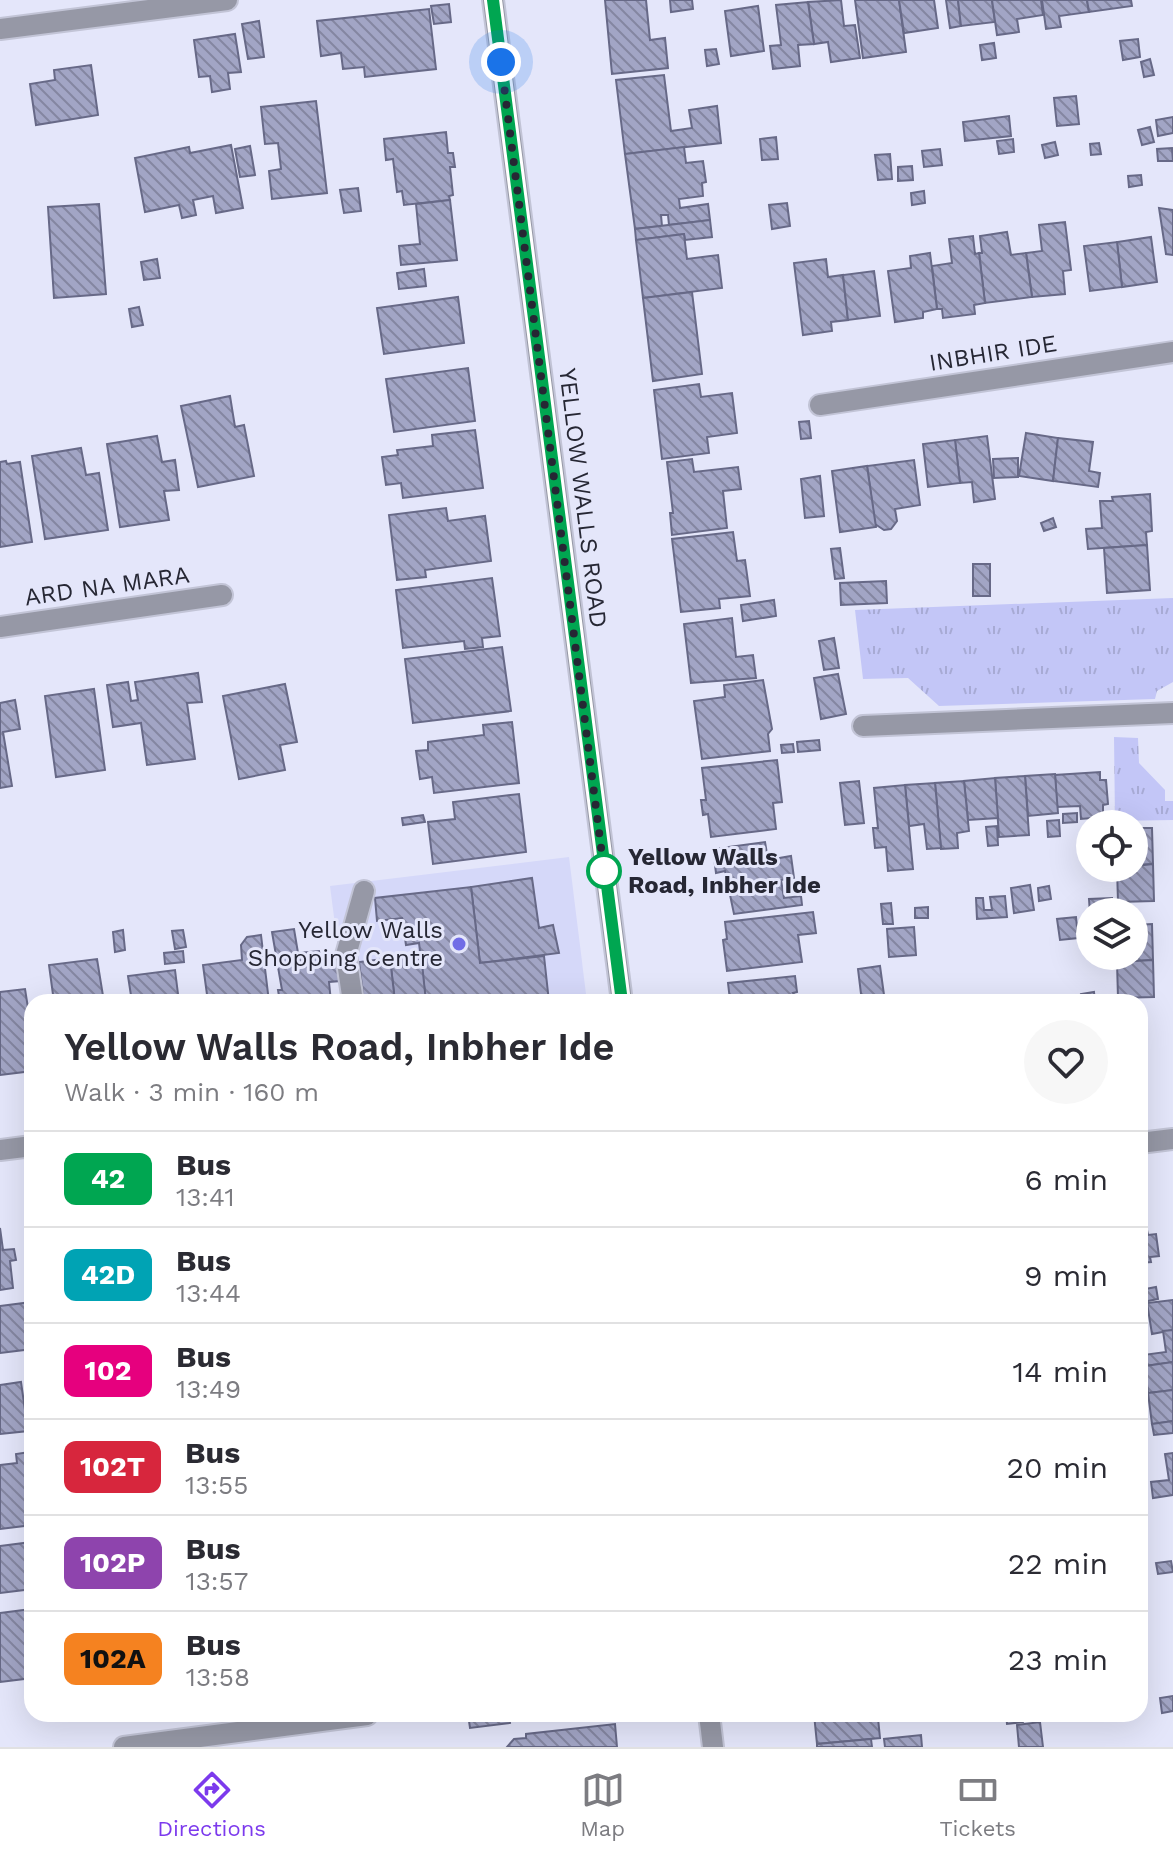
<!DOCTYPE html>
<meta charset="utf-8">
<style>
:root{--surface:#fff;--page:#f7f7f7;--text:#2b2b33;--muted:#7c7c81;--line:#e1e1e2;--accent:#7c3aed}
body{margin:0;font-family:"Work Sans",sans-serif;background:var(--page);color:var(--text);height:100vh;display:flex;flex-direction:column;font-size:30px;white-space:nowrap}
*{box-sizing:border-box;margin:0}
p{font-size:26px;color:var(--muted)}
.icon{flex:none;width:44px;height:44px;fill:none;stroke:currentColor;stroke-width:2;stroke-linecap:round;stroke-linejoin:round}
.map{position:relative;flex:1;overflow:hidden}
.side{position:absolute;left:24px;top:994px;width:1124px;height:728px;display:flex;flex-direction:column;background:var(--surface);border-radius:24px;box-shadow:0 8px 32px #0002}
.side>*{flex:none}
.badge{padding:0 16px;border-radius:12px;font-size:28px;line-height:52px}
.controls{position:absolute;left:1076px;top:810px;display:grid;gap:16px}
.controls a{display:grid;place-items:center;width:72px;height:72px;border-radius:50%;background:var(--surface);box-shadow:0 8px 32px #0002;font-size:40px}
.you{position:absolute;width:40px;height:40px;margin:-20px;border:6px solid #fff;border-radius:50%;background:#1a73e8;box-shadow:0 0 0 12px #1a73e833}
.map>.badge{position:absolute;translate:-50% -50%;box-shadow:0 0 0 4px #fff}
.round{display:grid;place-items:center;flex:none;width:84px;height:84px;border-radius:42px;background:var(--page)}
.headline{display:flex;align-items:center;justify-content:space-between;height:136px;padding:0 40px}
h1{font-size:38px;font-weight:600;line-height:60px}
ul{padding:0;list-style:none}
li{display:flex;align-items:center;gap:24px;height:96px;padding:0 40px;border-top:2px solid var(--line)}
li div{flex:1}
li b{display:block;font-size:30px}
li em{font-style:normal}
li .badge{min-width:88px;font-weight:700;text-align:center}
.dock{display:flex;justify-content:space-around;align-items:center;height:112px;border-top:2px solid var(--line);background:var(--surface);font-size:22px;color:var(--muted)}
.dock a{display:grid;justify-items:center;gap:4px}
.dock .on{color:var(--accent)}
.map>svg:first-child{display:block}
.built{fill:#d5d8f9}
.grass{fill:url(#grass-tufts)}
.building{fill:url(#building-back-hatch);stroke:#676987;stroke-width:2}
.lines{fill:none;stroke-linecap:round;stroke-linejoin:round}
.minor-casing{stroke:#c2c4d6;stroke-width:24}
.minor{stroke:#9698a6;stroke-width:20}
.line-casing{stroke:#fff;stroke-width:18}
.line{stroke:#00a651;stroke-width:12}
.walk{stroke:#262734;stroke-width:8;stroke-dasharray:0 14.4}
.stop-dot{fill:#fff;stroke:#00a651;stroke-width:4}
.poi-dot{fill:#716ce6;stroke:#e4e6fa;stroke-width:3}
.labels{text-anchor:middle;stroke-width:6;stroke-linejoin:round;paint-order:stroke}
.street-label{font-size:24px;fill:#262734;stroke:#e4e6fa}
.stop-label{font-size:24px;font-weight:bold;fill:#262734;stroke:#e4e6fa;text-anchor:start}
.poi-label{font-size:24px;fill:#262734;stroke:#e4e6fa;text-anchor:end}
</style>
<div class="map">
<svg width="1173" height="1747" viewBox="0 0 1173 1747">
<defs>
<pattern id="grass-tufts" width="24" height="20" patternUnits="userSpaceOnUse" patternTransform="scale(2)"><rect width="24" height="20" fill="#c3c6f7"/><path d="M3 7l-1-3M5 7V3M7 7l1-3M15 17l-1-3M17 17v-4M19 17l1-3" fill="none" stroke="#a7aad4"/></pattern>
<pattern id="building-back-hatch" width="6" height="6" patternUnits="userSpaceOnUse" patternTransform="scale(2)"><rect width="6" height="6" fill="#a2a5c5"/><path d="M-1 5l2 2M0 0l6 6M5-1l2 2" fill="none" stroke="#8486a1"/></pattern>
</defs>
<rect width="100%" height="100%" fill="#e4e6fa"/>
<polygon class="built" points="569,857 587,1002 345,1002 330,886"/>
<g class="grass">
<polygon points="1173,598 1173,682 1157,691 1155,699 939,706 908,678 863,679 855,610"/>
<polygon points="1114,737 1138,738 1139,763 1165,790 1165,801 1173,801 1173,820 1115,821"/>
</g>
<g class="building">
<polygon points="605,0 646,0 650,40 665,38 668,68 612,74"/>
<polygon points="670,0 692,0 693,9 671,12"/>
<polygon points="841,0 844,26 855,25 860,58 831,62 828,42 814,44 808,2"/>
<polygon points="855,0 899,0 906,52 863,58"/>
<polygon points="899,0 934,0 938,28 904,33"/>
<polygon points="946,0 958,0 961,26 950,28"/>
<polygon points="958,0 992,0 995,22 961,26"/>
<polygon points="992,0 1041,0 1043,15 1017,19 1019,32 997,35"/>
<polygon points="1042,0 1087,0 1089,12 1059,16 1061,27 1046,29"/>
<polygon points="1087,0 1131,0 1132,6 1089,12"/>
<polygon points="808,2 814,44 798,45 800,66 773,69 770,46 781,45 776,5"/>
<polygon points="449,4 451,22 434,24 431,6"/>
<polygon points="758,6 764,51 731,56 725,11"/>
<polygon points="429,9 436,69 365,77 364,67 343,69 341,53 321,56 317,21"/>
<polygon points="259,21 264,57 248,59 242,24"/>
<polygon points="235,34 241,72 228,73 230,89 212,92 210,76 199,77 194,40"/>
<polygon points="1138,39 1140,57 1123,60 1120,41"/>
<polygon points="994,43 996,58 982,60 980,45"/>
<polygon points="716,49 719,64 707,66 705,50"/>
<polygon points="1150,59 1154,75 1144,77 1141,62"/>
<polygon points="91,65 98,115 36,125 30,84 55,80 54,70"/>
<polygon points="664,75 671,131 692,128 689,110 717,106 721,143 625,154 616,80"/>
<polygon points="1076,96 1079,124 1057,126 1054,98"/>
<polygon points="316,101 327,193 272,199 269,171 281,169 278,143 265,144 261,107"/>
<polygon points="1009,116 1011,136 965,141 963,122"/>
<polygon points="1173,117 1173,133 1158,136 1156,120"/>
<polygon points="1150,127 1154,142 1142,145 1138,130"/>
<polygon points="446,132 448,153 453,153 455,167 450,167 453,195 449,196 450,200 404,205 402,191 397,192 393,159 386,160 384,139"/>
<polygon points="776,137 778,159 762,160 760,139"/>
<polygon points="1013,139 1014,152 999,154 997,141"/>
<polygon points="1055,142 1058,155 1045,158 1042,145"/>
<polygon points="1099,143 1101,154 1091,155 1090,144"/>
<polygon points="231,145 243,208 216,213 213,196 193,200 196,215 182,218 179,205 145,212 135,158 189,147 190,153"/>
<polygon points="250,146 255,175 240,177 235,149"/>
<polygon points="684,147 686,163 703,161 706,182 702,183 703,196 679,199 680,208 708,204 710,220 669,225 668,215 661,215 662,226 635,229 625,154"/>
<polygon points="1172,148 1173,161 1158,161 1157,149"/>
<polygon points="940,149 942,165 924,167 922,151"/>
<polygon points="890,154 892,179 878,180 875,155"/>
<polygon points="912,166 913,180 898,181 898,167"/>
<polygon points="1141,175 1142,185 1129,187 1128,176"/>
<polygon points="358,188 361,211 344,213 340,190"/>
<polygon points="924,191 925,203 912,205 911,193"/>
<polygon points="450,200 457,260 401,265 399,246 420,244 416,204"/>
<polygon points="787,203 790,226 772,229 769,205"/>
<polygon points="99,204 106,294 54,298 48,207"/>
<polygon points="1159,208 1173,210 1173,255 1166,254"/>
<polygon points="710,220 712,237 685,240 684,234 636,240 635,229"/>
<polygon points="1065,222 1071,270 1063,271 1065,294 1032,297 1026,253 1042,251 1039,225"/>
<polygon points="1007,232 1011,255 1026,253 1032,297 985,303 979,253 982,253 980,236"/>
<polygon points="684,234 687,259 718,255 722,288 643,298 636,240"/>
<polygon points="973,236 975,254 979,253 985,303 974,305 975,314 943,318 942,309 937,309 932,266 952,263 949,239"/>
<polygon points="1151,237 1157,282 1122,287 1117,242"/>
<polygon points="1117,242 1122,287 1090,291 1084,246"/>
<polygon points="930,253 937,309 923,312 923,318 895,322 888,271 911,268 910,256"/>
<polygon points="157,259 160,278 144,280 141,262"/>
<polygon points="826,259 828,277 843,275 848,320 831,322 832,331 803,335 794,263"/>
<polygon points="424,269 426,286 399,289 397,273"/>
<polygon points="874,271 880,316 848,320 843,275"/>
<polygon points="692,292 702,374 653,381 643,298"/>
<polygon points="458,297 464,343 384,354 377,308"/>
<polygon points="139,307 143,325 132,327 129,309"/>
<polygon points="468,368 475,421 394,432 386,379"/>
<polygon points="699,384 701,397 732,393 737,433 707,437 709,453 662,459 654,390"/>
<polygon points="230,396 235,427 244,425 254,476 198,487 181,406"/>
<polygon points="809,421 811,438 801,439 799,422"/>
<polygon points="475,430 483,488 403,498 401,483 386,485 382,457 398,455 397,450 433,446 432,435"/>
<polygon points="1026,433 1058,438 1053,481 1019,476"/>
<polygon points="157,436 162,462 175,460 179,490 164,491 169,520 120,527 107,444"/>
<polygon points="987,436 995,499 974,502 972,482 960,483 955,440"/>
<polygon points="1058,438 1093,442 1089,471 1100,473 1098,487 1053,481"/>
<polygon points="955,440 960,483 928,487 923,444"/>
<polygon points="81,448 86,475 99,473 108,530 45,539 32,456"/>
<polygon points="1018,458 1018,477 994,478 993,459"/>
<polygon points="692,459 694,472 738,467 741,489 723,491 727,528 672,535 670,513 673,513 667,462"/>
<polygon points="914,460 920,505 895,509 897,521 891,529 884,530 875,524 867,466"/>
<polygon points="6,461 7,464 20,462 32,542 0,547 0,462"/>
<polygon points="867,466 876,527 840,532 832,471"/>
<polygon points="820,476 824,516 805,518 801,479"/>
<polygon points="1150,494 1152,531 1146,532 1147,545 1088,549 1086,529 1102,528 1100,501 1113,501 1112,497"/>
<polygon points="446,508 448,521 485,516 491,561 425,570 426,577 397,580 389,515"/>
<polygon points="1053,518 1056,527 1044,531 1041,523"/>
<polygon points="733,532 737,561 745,560 750,596 719,599 720,608 681,612 672,539"/>
<polygon points="1147,545 1150,590 1107,593 1104,548"/>
<polygon points="840,548 844,578 835,579 831,549"/>
<rect x="973" y="564" width="17" height="32"/>
<polygon points="492,578 500,636 482,638 483,647 465,649 464,641 403,648 396,590"/>
<polygon points="886,581 887,603 841,605 840,583"/>
<polygon points="774,600 776,616 743,621 741,605"/>
<polygon points="732,618 736,657 753,655 756,678 691,683 684,624"/>
<polygon points="834,638 839,668 824,670 819,641"/>
<polygon points="502,647 511,711 413,723 405,659"/>
<polygon points="198,673 202,702 187,703 195,759 147,765 141,723 113,727 107,685 128,682 131,701 138,700 135,682"/>
<polygon points="838,674 846,714 821,719 814,678"/>
<polygon points="763,680 772,729 768,734 770,751 702,759 694,701 725,697 724,685"/>
<polygon points="285,684 297,742 280,745 285,770 239,779 223,696"/>
<polygon points="94,689 105,770 56,777 45,696"/>
<polygon points="15,700 20,729 3,732 12,786 0,788 0,703"/>
<polygon points="512,722 519,783 434,793 432,777 420,779 416,751 428,750 428,742 484,735 483,725"/>
<polygon points="819,740 820,750 798,752 797,742"/>
<polygon points="793,744 794,752 782,753 781,745"/>
<polygon points="777,760 782,802 773,803 776,829 711,837 708,814 703,815 701,800 706,800 702,768"/>
<polygon points="1100,772 1100,780 1106,780 1108,804 1103,805 1103,817 1081,819 1080,806 1057,807 1055,775"/>
<polygon points="1055,774 1058,813 1028,816 1025,776"/>
<polygon points="1025,776 1029,835 999,837 995,778"/>
<polygon points="995,778 998,818 968,820 964,781"/>
<polygon points="859,781 864,823 845,825 840,783"/>
<polygon points="964,781 969,831 957,833 958,848 941,849 935,783"/>
<polygon points="935,783 941,848 927,849 924,824 909,826 905,785"/>
<polygon points="905,785 913,869 888,871 886,847 875,848 873,828 878,828 874,788"/>
<polygon points="519,794 526,852 433,864 428,822 455,819 453,802"/>
<polygon points="1077,813 1077,822 1063,823 1063,814"/>
<polygon points="423,815 425,822 403,825 402,818"/>
<polygon points="1059,820 1060,836 1048,837 1047,821"/>
<polygon points="997,826 998,845 988,846 986,827"/>
<polygon points="1134,828 1152,828 1153,864 1134,865"/>
<polygon points="765,842 768,860 791,856 794,878 781,880 784,898 801,896 802,905 734,914 725,871 716,873 713,849"/>
<polygon points="1153,864 1154,901 1118,902 1117,868"/>
<polygon points="532,878 539,928 553,925 559,953 480,963 471,887"/>
<polygon points="1030,885 1034,910 1014,913 1011,888"/>
<polygon points="1049,886 1051,899 1039,901 1038,888"/>
<polygon points="471,887 480,963 544,956 549,1002 426,1002 419,943 406,945 402,918 377,921 375,898"/>
<polygon points="1005,896 1007,917 977,919 976,898 983,898 984,910 992,910 990,897"/>
<polygon points="1112,898 1112,912 1090,914 1089,899"/>
<polygon points="891,903 893,924 883,924 881,904"/>
<polygon points="928,907 928,918 915,918 915,908"/>
<polygon points="813,912 816,933 798,935 802,962 727,971 723,940 727,939 725,922"/>
<polygon points="1076,917 1078,938 1060,940 1057,919"/>
<polygon points="1152,924 1153,960 1117,962 1117,956 1134,956 1134,925"/>
<polygon points="914,927 916,955 889,957 887,929"/>
<polygon points="294,929 298,953 319,951 320,956 336,953 340,981 329,982 331,1002 280,1002 278,990 282,990 272,932"/>
<polygon points="123,930 125,950 115,952 113,932"/>
<polygon points="183,930 186,947 175,949 172,931"/>
<polygon points="261,935 269,1002 208,1002 203,965 242,960 241,945 247,937"/>
<polygon points="183,951 184,962 165,964 164,953"/>
<polygon points="421,954 426,1002 395,1002 390,958"/>
<polygon points="390,958 395,1002 364,1002 359,962"/>
<polygon points="97,959 104,1002 54,1002 49,965"/>
<polygon points="1153,960 1154,997 1118,998 1117,962"/>
<polygon points="880,966 885,1002 862,1002 858,969"/>
<polygon points="175,970 179,1002 132,1002 128,976"/>
<polygon points="795,976 797,992 793,993 799,1002 752,1002 749,997 730,1000 728,983"/>
<polygon points="25,989 28,1008 32,1008 32,1071 0,1075 0,992"/>
<polygon points="1094,992 1095,1002 1082,1002 1081,994"/>
<polygon points="1145,1220 1148,1235 1156,1234 1159,1256 1150,1257 1151,1262 1140,1263 1140,1221"/>
<polygon points="0,1228 3,1250 14,1249 16,1260 10,1261 13,1288 0,1290"/>
<polygon points="1156,1287 1158,1299 1143,1302 1140,1290"/>
<polygon points="1173,1300 1173,1330 1152,1334 1147,1303"/>
<polygon points="32,1302 32,1349 0,1353 0,1306"/>
<polygon points="1173,1330 1173,1362 1145,1366 1143,1355 1166,1352 1163,1331"/>
<polygon points="1173,1362 1173,1390 1148,1393 1145,1366"/>
<polygon points="21,1382 28,1431 0,1434 0,1385"/>
<polygon points="1173,1390 1173,1421 1152,1424 1148,1393"/>
<polygon points="1173,1421 1173,1433 1154,1435 1152,1424"/>
<polygon points="30,1452 32,1525 0,1529 0,1465 17,1463 16,1454"/>
<polygon points="1173,1453 1173,1495 1153,1498 1151,1482 1169,1480 1165,1454"/>
<polygon points="32,1542 32,1589 0,1593 0,1546"/>
<polygon points="1171,1561 1173,1572 1158,1574 1156,1563"/>
<polygon points="32,1609 32,1678 0,1682 0,1613"/>
<polygon points="1173,1696 1173,1711 1162,1713 1160,1698"/>
<polygon points="468,1714 517,1714 509,1715 510,1723 470,1728"/>
<polygon points="814,1714 892,1714 892,1717 878,1718 880,1738 817,1744"/>
<polygon points="1006,1714 1022,1714 1023,1722 1007,1724"/>
<polygon points="1040,1722 1043,1747 1019,1747 1017,1725"/>
<polygon points="615,1724 617,1747 507,1747 514,1739 526,1738 526,1734"/>
<polygon points="921,1735 922,1747 885,1747 884,1739"/>
<polygon points="871,1739 872,1747 817,1747 817,1744"/>
</g>
<g class="lines">
<defs>
<g id="minor">
<polyline points="493,0 622,1002"/>
<polyline points="0,29 227,0"/>
<polyline points="820,405 1173,352"/>
<polyline points="0,627 222,595"/>
<polyline points="863,726 1173,713"/>
<polyline points="353,1002 346,955 364,891"/>
<polyline points="1140,1143 1173,1139"/>
<polyline points="0,1150 32,1146"/>
<polyline points="709,1714 713,1747"/>
<polyline points="124,1747 367,1715"/>
</g>
</defs>
<use href="#minor" class="minor-casing"/>
<use href="#minor" class="minor"/>
</g>
<g class="lines">
<defs>
<polyline id="line" points="493,0 622,1002"/>
</defs>
<use href="#line" class="line-casing"/>
<use href="#line" class="line"/>
<polyline class="walk" points="501,62 604,871"/>
</g>
<circle class="stop-dot" cx="604" cy="871" r="16"/>
<circle class="poi-dot" cx="459" cy="944" r="8"/>
<g class="labels">
<g class="street-label">
<text transform="translate(993 353) rotate(-9)" y="8">INBHIR IDE</text>
<text transform="translate(583 498) rotate(83)" y="8">YELLOW WALLS ROAD</text>
<text transform="translate(107 586) rotate(-8)" y="8">ARD NA MARA</text>
</g>
<g class="stop-label">
<text x="628" y="865">Yellow Walls<tspan x="628" dy="28">Road, Inbher Ide</tspan></text>
</g>
<g class="poi-label">
<text x="443" y="938">Yellow Walls<tspan x="443" dy="28">Shopping Centre</tspan></text>
</g>
</g>
</svg>
<div class="controls">
<a><svg class="icon" aria-label="locate" viewBox="0 0 24 24"><circle cx="12" cy="12" r="6"/><path d="M12 2v4M12 18v4M2 12h4M18 12h4"/></svg></a>
<a><svg class="icon" aria-label="layers" viewBox="0 0 24 24"><path d="M12 4l9 5-9 5-9-5zM3 14l9 5 9-5"/></svg></a>
</div>
<div class="you" style="left:501px;top:62px"></div>
<section class="side">
<div class="headline"><div><h1>Yellow Walls Road, Inbher Ide</h1><p>Walk · 3 min · 160 m</p></div><a class="round"><svg class="icon" aria-label="heart" viewBox="0 0 24 24"><path d="M12 20l-8-8c-3-5 5-10 8-4 3-6 11-1 8 4z"/></svg></a></div>
<ul>
<li><span class="badge" style="background:#00a651;color:#fff">42</span><div><b>Bus</b><p>13:41</p></div><em>6 min</em></li>
<li><span class="badge" style="background:#00a3b4;color:#fff">42D</span><div><b>Bus</b><p>13:44</p></div><em>9 min</em></li>
<li><span class="badge" style="background:#e6007e;color:#fff">102</span><div><b>Bus</b><p>13:49</p></div><em>14 min</em></li>
<li><span class="badge" style="background:#d7263d;color:#fff">102T</span><div><b>Bus</b><p>13:55</p></div><em>20 min</em></li>
<li><span class="badge" style="background:#8e44ad;color:#fff">102P</span><div><b>Bus</b><p>13:57</p></div><em>22 min</em></li>
<li><span class="badge" style="background:#f58220;color:#111">102A</span><div><b>Bus</b><p>13:58</p></div><em>23 min</em></li>
</ul>
</section>
</div>
<nav class="dock">
<a class="on"><svg class="icon" aria-label="directions" viewBox="0 0 24 24"><path d="M12 3l9 9-9 9-9-9zM9 14v-3h6M13 9l2 2-2 2"/></svg>Directions</a>
<a><svg class="icon" aria-label="map" viewBox="0 0 24 24"><path d="M3 6l6-2 6 2 6-2v14l-6 2-6-2-6 2zM9 4v14M15 6v14"/></svg>Map</a>
<a><svg class="icon" aria-label="tickets" viewBox="0 0 24 24"><path d="M3 7h18v10H3zM15 7v10"/></svg>Tickets</a>
</nav>
